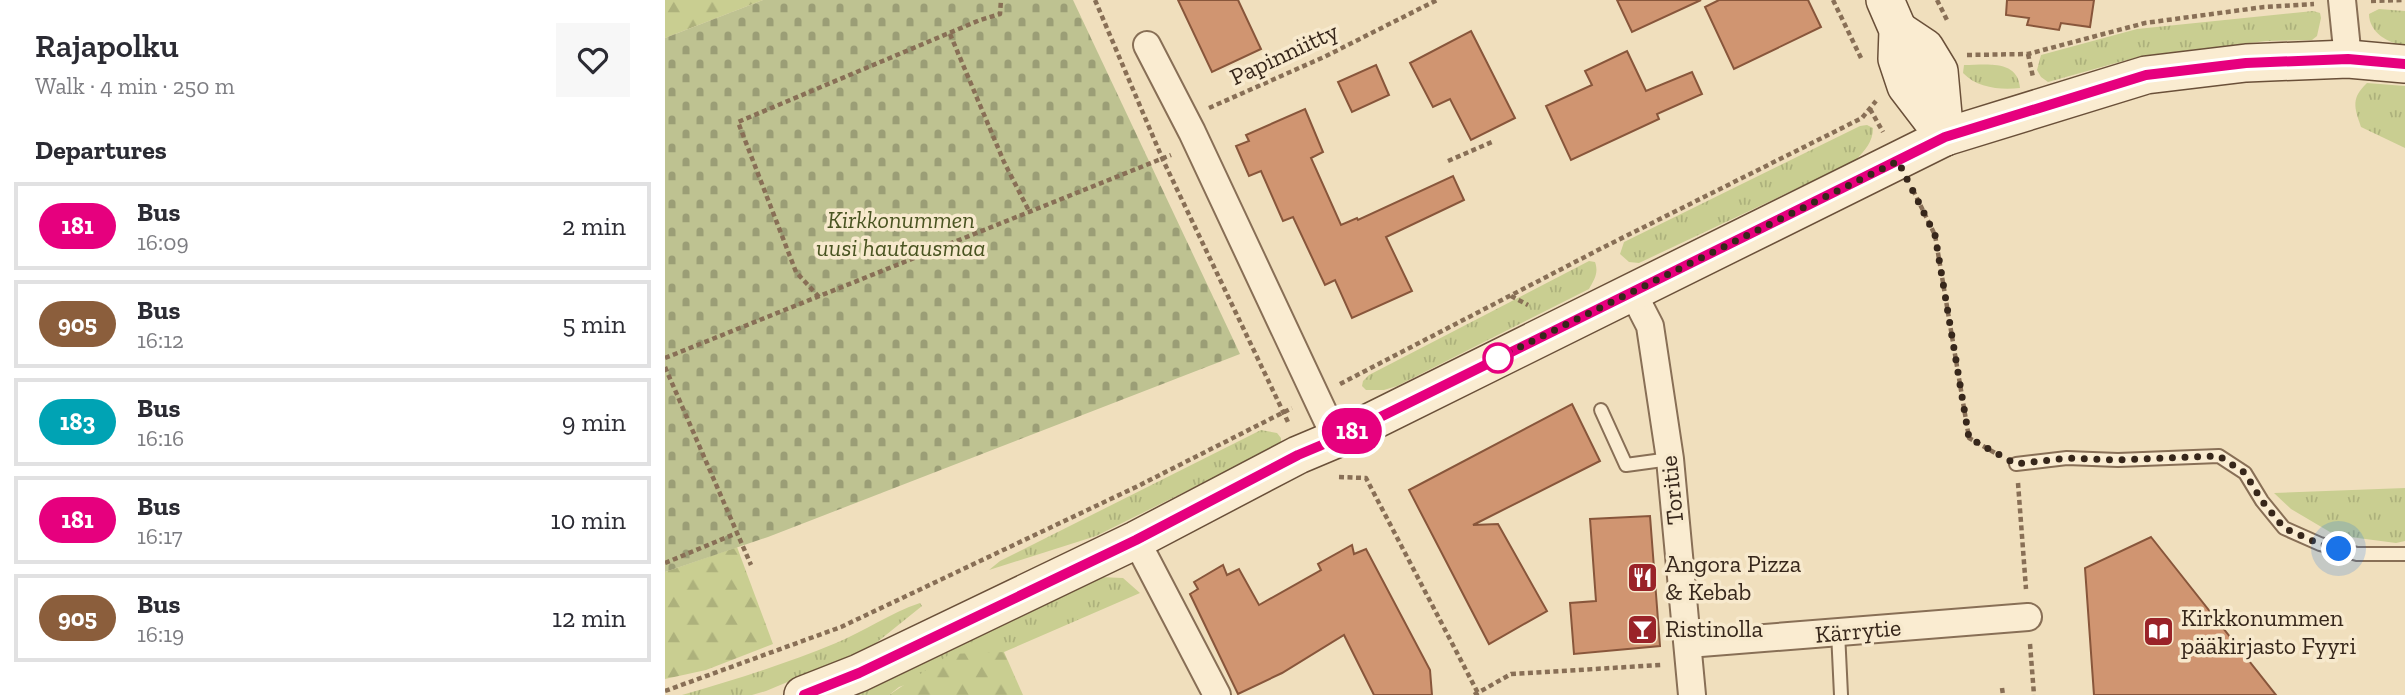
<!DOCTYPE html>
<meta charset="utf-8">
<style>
:root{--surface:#fff;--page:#f7f7f7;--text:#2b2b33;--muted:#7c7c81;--line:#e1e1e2}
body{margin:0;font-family:"Zilla Slab",serif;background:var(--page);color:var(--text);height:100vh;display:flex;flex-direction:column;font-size:26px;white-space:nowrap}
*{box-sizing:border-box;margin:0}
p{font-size:23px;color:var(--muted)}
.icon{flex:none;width:38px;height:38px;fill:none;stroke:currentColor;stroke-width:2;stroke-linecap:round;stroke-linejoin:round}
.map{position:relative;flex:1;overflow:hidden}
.details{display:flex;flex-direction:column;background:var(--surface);width:665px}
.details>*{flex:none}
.badge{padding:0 14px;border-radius:23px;font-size:24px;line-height:46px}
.you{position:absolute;width:35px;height:35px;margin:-18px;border:5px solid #fff;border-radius:50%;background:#1a73e8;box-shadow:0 0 0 10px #1a73e833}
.map>.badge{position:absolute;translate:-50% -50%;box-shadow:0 0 0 4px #fff}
h2{padding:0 35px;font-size:26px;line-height:63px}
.round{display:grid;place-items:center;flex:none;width:74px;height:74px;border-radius:0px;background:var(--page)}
.summary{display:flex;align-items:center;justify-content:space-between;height:119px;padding:0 35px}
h1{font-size:33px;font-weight:600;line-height:52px}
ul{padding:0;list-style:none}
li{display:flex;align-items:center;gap:21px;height:88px;margin:0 14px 10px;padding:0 21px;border:4px solid var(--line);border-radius:0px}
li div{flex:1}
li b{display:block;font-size:26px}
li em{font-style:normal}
li .badge{min-width:77px;font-weight:700;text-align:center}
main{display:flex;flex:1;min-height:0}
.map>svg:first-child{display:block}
.grass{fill:url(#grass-tufts)}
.forest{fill:url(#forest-firs)}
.cemetery{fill:url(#cemetery-stones)}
.building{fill:#d09571;stroke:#88563b;stroke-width:2}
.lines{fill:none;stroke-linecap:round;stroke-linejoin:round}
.lane-casing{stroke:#886f56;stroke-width:16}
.street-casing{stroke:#886f56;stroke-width:30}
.secondary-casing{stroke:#6a5039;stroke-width:40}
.path{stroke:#886f56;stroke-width:4.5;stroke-dasharray:5 3.5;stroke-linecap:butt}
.lane{stroke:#faecd1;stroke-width:12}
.street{stroke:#faecd1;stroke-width:26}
.secondary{stroke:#faecd1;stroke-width:37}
.line-casing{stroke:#fff;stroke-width:16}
.line{stroke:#e6007e;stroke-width:10}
.walk{stroke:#37271b;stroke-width:7;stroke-dasharray:0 12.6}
.stop-dot{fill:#fff;stroke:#e6007e;stroke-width:3.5}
.labels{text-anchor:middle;stroke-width:7;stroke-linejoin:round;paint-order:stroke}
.street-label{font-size:24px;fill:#37271b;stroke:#f7e9cd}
.park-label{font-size:24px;font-style:italic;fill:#495421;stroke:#f7e9cd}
.poi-label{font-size:24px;fill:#37271b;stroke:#f7e9cd;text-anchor:start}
</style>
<main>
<section class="details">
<div class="summary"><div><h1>Rajapolku</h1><p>Walk · 4 min · 250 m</p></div><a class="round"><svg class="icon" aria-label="heart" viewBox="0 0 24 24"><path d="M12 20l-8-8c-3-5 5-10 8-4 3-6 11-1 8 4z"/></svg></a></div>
<h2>Departures</h2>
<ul>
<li><span class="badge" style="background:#e6007e;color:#fff">181</span><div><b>Bus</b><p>16:09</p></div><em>2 min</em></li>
<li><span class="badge" style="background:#8b5e3c;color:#fff">905</span><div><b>Bus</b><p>16:12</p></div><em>5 min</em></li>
<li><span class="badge" style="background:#00a3b4;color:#fff">183</span><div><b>Bus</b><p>16:16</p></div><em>9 min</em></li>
<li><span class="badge" style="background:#e6007e;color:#fff">181</span><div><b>Bus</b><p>16:17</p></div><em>10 min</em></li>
<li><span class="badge" style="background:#8b5e3c;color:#fff">905</span><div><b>Bus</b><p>16:19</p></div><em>12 min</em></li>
</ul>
</section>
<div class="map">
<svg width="1740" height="695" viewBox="0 0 1740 695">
<defs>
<pattern id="grass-tufts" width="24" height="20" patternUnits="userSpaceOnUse" patternTransform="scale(1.75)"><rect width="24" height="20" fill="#c9ce91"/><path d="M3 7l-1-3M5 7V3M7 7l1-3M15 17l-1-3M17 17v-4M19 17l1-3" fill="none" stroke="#adb17c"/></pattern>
<pattern id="forest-firs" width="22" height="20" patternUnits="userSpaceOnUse" patternTransform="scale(1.75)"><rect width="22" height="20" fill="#c9ce91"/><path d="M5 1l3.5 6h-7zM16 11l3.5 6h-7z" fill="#adb17c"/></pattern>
<pattern id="cemetery-stones" width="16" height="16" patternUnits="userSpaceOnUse" patternTransform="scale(1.75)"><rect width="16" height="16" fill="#bec291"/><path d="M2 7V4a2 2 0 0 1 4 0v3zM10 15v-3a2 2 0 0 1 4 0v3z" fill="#9b9e76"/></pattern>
</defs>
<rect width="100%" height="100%" fill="#f0dfbd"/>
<g class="grass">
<path d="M1714,9L1740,11V45C1723,44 1704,32 1704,14Z"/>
<polygon points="1648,11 1655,13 1656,18 1652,36 1647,40 1601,41 1476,56 1383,82 1376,77 1372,70 1376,55 1472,29"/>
<path d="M1299,65C1321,65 1353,59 1355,88C1335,90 1312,88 1298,73Z"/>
<path d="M1702,83L1740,86V148L1696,127C1689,107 1686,98 1702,83Z"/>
<path d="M1202,125L1208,128C1208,142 1200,150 1190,161L974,263L964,262L955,254L959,242L1195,126Z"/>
<path d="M924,261L930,262C934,273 929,280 924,289L732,386L719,390H701L697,386L698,381L704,375Z"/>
<polygon points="596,430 612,433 616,438 616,444 431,536 324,570 335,561"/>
<polygon points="1740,488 1740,541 1731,543 1670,535 1626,509 1609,493"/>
<polygon points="434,577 458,578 475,593 339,652 234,687 224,695 184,695 309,639"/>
<path d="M255,603L257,606L206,647L101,691L87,695H17C69,680 120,664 171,643C200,631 225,613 255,603Z"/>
</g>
<g class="forest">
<polygon points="0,0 98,0 0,38"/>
<polygon points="72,547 108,644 41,670 0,679 0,572"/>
<polygon points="339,652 358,695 224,695 285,654"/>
</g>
<polygon class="cemetery" points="98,0 408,0 575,354 103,537 0,572 0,38"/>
<g class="building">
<polygon points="513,0 573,0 596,49 547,72"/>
<polygon points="952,0 1036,0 967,32"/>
<polygon points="1054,0 1143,0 1156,27 1069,69 1040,7"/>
<polygon points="1342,0 1429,0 1425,27 1396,23 1394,30 1362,25 1364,18 1341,15"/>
<polygon points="806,31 850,118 806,140 785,99 768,107 745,63"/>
<polygon points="962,51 981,91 1027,72 1037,94 992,114 994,119 906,160 881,106 927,85 920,71"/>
<polygon points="711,65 724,95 687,112 673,82"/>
<polygon points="640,109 658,152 646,158 676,225 692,218 693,220 788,176 799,200 721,237 747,291 687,318 670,280 660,285 628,217 618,221 596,171 584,176 571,146 584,141 581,135"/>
<polygon points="907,404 935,461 808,525 833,524 882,611 824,644 744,490"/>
<polygon points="985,516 995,646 909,654 905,603 931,601 925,519"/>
<polygon points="1486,537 1611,695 1429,695 1420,568"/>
<polygon points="687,545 689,554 701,549 765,670 767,695 709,695 679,635 617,673 573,694 525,594 533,589 529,582 558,565 562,575 574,569 594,605 656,570 653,564"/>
</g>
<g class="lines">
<defs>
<g id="lane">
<polyline points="936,410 961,465 1005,459"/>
<polyline points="1351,464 1402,458 1453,460 1554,456 1580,473 1597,501 1619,528 1655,544 1692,554 1740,554"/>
<polyline points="1173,632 1176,695"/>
</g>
<g id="street">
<polyline points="1677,0 1683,59"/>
<polyline points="482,45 527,132 671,439"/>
<polyline points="967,291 985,326 1005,459 1027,695"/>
<polyline points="471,540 552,695"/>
<polyline points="1023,644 1363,617"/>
</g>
<g id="secondary">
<polyline points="1220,0 1233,30 1232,59 1241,86 1280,137"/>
<polyline points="1233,30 1260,48 1274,71 1280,137"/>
<polyline points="138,695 194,673 471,540 633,455 671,439 1280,137 1481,75 1581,63 1683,59 1740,64"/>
</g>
</defs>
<use href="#lane" class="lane-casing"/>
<use href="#street" class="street-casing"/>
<use href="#secondary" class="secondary-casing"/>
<g class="path">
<polyline points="430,0 498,160 623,422"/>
<polyline points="1168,0 1196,58"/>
<polyline points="1272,0 1283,22"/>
<polyline points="1706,1 1740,0"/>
<polyline points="285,34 339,162 365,213"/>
<polyline points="1363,54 1368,77"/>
<polyline points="1302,55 1363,54 1480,23 1599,7 1649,4"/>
<polyline points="544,108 659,57 772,0"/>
<polyline points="1205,109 1218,132"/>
<polyline points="783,161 827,142"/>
<polyline points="1248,190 1270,235 1304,438 1332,454"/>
<polyline points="846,296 863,305"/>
<polyline points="154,297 131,272 73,122 315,20 335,14 336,0"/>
<polyline points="0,358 506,155"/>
<polyline points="0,367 86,565"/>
<polyline points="675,384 937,248 1197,118 1211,101"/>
<polyline points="674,477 701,478 814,695"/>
<polyline points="1353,483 1361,589"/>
<polyline points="0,563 72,533"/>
<polyline points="1365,644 1369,695"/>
<polyline points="1337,688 1338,695"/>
<polyline points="0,691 176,627 473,486 627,408"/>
<polyline points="809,695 846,674 996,665"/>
</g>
<use href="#lane" class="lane"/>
<use href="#street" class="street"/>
<use href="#secondary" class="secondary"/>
</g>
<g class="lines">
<defs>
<polyline id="line" points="139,695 194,673 242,650 471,540 633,455 671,439 1280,137 1481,75 1581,63 1683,59 1740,64"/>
</defs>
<use href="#line" class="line-casing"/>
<use href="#line" class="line"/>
<polyline class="walk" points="833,358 1233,161 1270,235 1304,438 1351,464 1402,458 1453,460 1554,456 1580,473 1597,501 1619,528 1655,544 1674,549"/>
</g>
<defs>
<symbol id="restaurant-square" viewBox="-11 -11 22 22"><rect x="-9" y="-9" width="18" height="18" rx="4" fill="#9a2329" stroke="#f7e9cd"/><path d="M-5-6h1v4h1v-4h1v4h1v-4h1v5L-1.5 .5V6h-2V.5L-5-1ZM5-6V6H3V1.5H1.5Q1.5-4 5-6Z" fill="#fff"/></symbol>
<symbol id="bar-square" viewBox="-11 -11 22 22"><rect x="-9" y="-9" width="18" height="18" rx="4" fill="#9a2329" stroke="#f7e9cd"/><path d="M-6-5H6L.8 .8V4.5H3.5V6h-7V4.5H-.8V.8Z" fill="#fff"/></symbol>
<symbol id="library-square" viewBox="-11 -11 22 22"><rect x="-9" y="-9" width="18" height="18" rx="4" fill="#9a2329" stroke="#f7e9cd"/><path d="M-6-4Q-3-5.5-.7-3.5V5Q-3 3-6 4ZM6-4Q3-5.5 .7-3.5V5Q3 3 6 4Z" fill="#fff"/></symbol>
</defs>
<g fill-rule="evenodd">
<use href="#restaurant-square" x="960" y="560" width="35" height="35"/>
<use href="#bar-square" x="960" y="612" width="35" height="35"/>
<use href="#library-square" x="1476" y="614" width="35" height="35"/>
</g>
<circle class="stop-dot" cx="833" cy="358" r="14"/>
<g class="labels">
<g class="street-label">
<text transform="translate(619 54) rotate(-25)" y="8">Papinniitty</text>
<text transform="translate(1007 490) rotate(-96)" y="8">Toritie</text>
<text transform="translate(1193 631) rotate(-5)" y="8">Kärrytie</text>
</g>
<g class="park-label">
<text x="236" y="228">Kirkkonummen<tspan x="236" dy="28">uusi hautausmaa</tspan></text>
</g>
<g class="poi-label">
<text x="1000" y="572">Angora Pizza<tspan x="1000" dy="28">&amp; Kebab</tspan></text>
<text x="1516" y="626">Kirkkonummen<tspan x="1516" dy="28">pääkirjasto Fyyri</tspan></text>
<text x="1000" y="637">Ristinolla</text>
</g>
</g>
</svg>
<div class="you" style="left:1674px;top:549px"></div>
<b class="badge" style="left:687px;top:431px;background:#e6007e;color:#fff">181</b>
</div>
</main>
